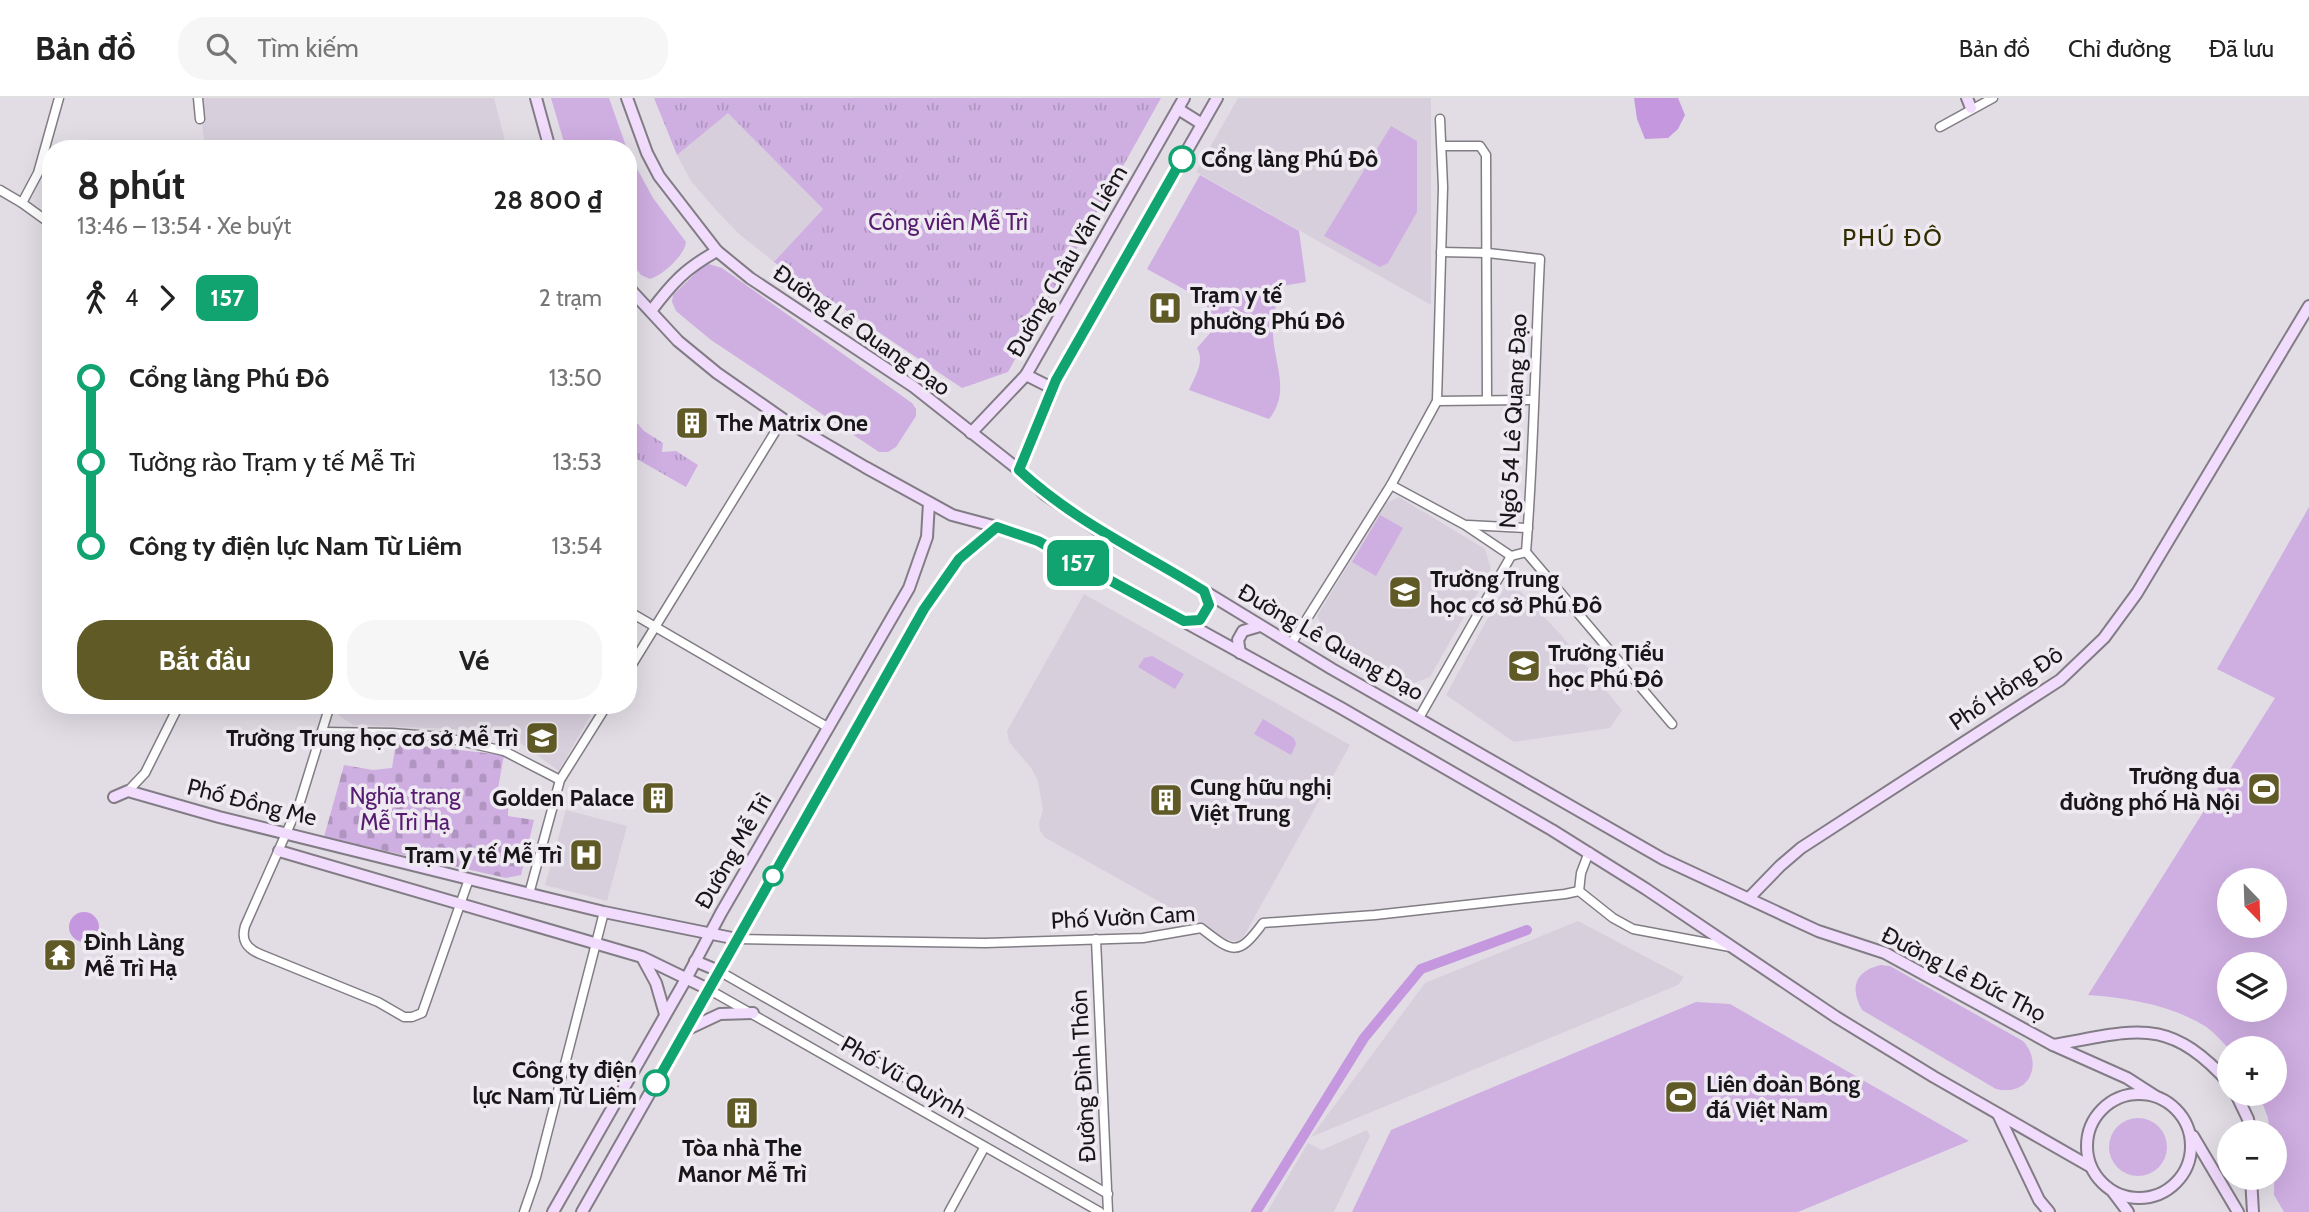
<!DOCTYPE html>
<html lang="vi">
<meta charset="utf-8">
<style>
:root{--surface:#fff;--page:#f6f6f6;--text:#222;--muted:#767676;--line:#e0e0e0;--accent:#605a26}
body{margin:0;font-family:Cabin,sans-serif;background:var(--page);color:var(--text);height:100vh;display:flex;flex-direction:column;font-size:26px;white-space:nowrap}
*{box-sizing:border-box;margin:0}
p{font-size:23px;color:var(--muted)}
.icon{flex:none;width:38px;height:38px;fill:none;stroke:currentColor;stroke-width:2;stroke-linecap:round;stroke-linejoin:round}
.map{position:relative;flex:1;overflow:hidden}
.drawer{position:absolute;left:42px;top:42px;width:595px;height:574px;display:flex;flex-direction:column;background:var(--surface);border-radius:28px;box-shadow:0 7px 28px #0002}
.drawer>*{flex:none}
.badge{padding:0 14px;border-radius:10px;font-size:24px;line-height:46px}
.needle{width:46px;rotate:157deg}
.fabs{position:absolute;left:2217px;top:770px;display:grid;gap:14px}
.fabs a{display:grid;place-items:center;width:70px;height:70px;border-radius:50%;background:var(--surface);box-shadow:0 7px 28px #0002;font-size:35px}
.map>.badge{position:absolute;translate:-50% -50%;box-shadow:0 0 0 4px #fff}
.legs{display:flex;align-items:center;gap:10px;height:77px;padding:0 35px;font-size:23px}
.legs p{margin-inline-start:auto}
.summary{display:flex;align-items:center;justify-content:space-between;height:119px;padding:0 35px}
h1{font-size:38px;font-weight:800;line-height:52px}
.action{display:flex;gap:14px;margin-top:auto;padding:14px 35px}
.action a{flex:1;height:80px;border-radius:28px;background:var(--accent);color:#fff;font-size:28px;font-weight:800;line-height:80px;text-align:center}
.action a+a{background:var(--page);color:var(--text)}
ul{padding:0 35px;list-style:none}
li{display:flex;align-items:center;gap:24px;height:84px;font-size:26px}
li i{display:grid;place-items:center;width:10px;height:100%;margin:0 9px;background:currentColor}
li i::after{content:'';width:18px;height:18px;margin:-9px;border:5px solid;border-radius:50%;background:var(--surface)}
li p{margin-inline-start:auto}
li:first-child i{background:linear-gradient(#0000 50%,currentColor 0)}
li:last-child i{background:linear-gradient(currentColor 50%,#0000 0)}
header{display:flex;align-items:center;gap:42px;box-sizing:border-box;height:98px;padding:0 35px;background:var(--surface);border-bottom:2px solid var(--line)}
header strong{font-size:33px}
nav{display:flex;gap:38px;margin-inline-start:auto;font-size:24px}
.search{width:490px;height:63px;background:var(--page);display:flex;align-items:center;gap:18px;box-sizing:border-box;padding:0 24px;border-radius:28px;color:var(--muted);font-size:26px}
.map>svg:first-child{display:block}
.built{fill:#d8cfdd}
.green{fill:#cfaee2;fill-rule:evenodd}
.cemetery{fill:url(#cemetery-stones)}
.park{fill:url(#park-tufts)}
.water{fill:#c497de}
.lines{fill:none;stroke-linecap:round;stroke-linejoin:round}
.canal{stroke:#c497de;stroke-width:10}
.street-casing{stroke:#827d85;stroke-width:11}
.secondary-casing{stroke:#827d85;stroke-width:14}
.street{stroke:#fff;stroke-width:8}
.secondary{stroke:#f2dcfe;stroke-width:10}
.line-1-casing{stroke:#fff;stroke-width:16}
.line-1{stroke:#11a471;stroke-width:10}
.stop-1-dot{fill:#fff;stroke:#11a471;stroke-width:3.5}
.labels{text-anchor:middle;stroke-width:7;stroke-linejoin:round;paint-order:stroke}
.stop-label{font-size:23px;font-weight:bold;fill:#181619;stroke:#efeaf2;text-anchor:start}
.park-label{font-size:23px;fill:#551c6f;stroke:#efeaf2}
.street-label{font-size:23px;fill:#181619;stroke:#efeaf2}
.poi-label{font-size:23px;font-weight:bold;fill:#181619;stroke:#efeaf2;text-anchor:start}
.neighbourhood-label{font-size:24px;letter-spacing:2px;fill:#322d01;stroke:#efeaf2}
</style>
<header>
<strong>Bản đồ</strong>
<div class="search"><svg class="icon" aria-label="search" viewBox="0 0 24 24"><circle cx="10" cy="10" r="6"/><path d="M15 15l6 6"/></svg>Tìm kiếm</div>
<nav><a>Bản đồ</a><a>Chỉ đường</a><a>Đã lưu</a></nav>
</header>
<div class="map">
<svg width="2309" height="1114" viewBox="0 0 2309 1114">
<defs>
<pattern id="cemetery-stones" width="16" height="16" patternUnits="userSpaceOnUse" patternTransform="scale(1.75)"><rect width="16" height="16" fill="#cfaee2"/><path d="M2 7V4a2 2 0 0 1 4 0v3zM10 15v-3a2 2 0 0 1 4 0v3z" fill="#b195c1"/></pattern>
<pattern id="park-tufts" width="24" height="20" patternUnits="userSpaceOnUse" patternTransform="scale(1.75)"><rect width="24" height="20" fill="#cfaee2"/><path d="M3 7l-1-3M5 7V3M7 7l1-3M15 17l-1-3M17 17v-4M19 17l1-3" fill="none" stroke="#b195c1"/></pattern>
</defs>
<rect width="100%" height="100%" fill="#e2dde5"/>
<g class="built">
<polygon points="199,0 494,0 507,51 205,51"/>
<polygon points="1238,0 1431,0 1431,207 1196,74"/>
<polygon points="728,14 823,111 774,164 739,136 716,112 691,83 677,57"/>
<polygon points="1399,399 1485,451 1491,471 1430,579 1414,585 1327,538 1317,518 1386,405"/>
<polygon points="1509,481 1562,538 1622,612 1610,630 1514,644 1446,597"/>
<polygon points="1084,496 1350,647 1244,838 1237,844 1226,841 1044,739 1040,733 1039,725 1043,712 1038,683 1032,671 1009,644 1007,633"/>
<polygon points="340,607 596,607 559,673 516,642 453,631 354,627 339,618"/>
<polygon points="566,712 627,728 607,803 545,787"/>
<polygon points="1578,823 1684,879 1678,887 1311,1039 1425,885"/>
<polygon points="1367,1032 1370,1038 1334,1114 1267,1114 1308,1045 1322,1052"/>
</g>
<g class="green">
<polygon points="551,0 609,0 627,51 566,51"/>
<polygon points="1391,28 1417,43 1417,114 1388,165 1380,169 1324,138"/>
<path d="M628,54L653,100L686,144C685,157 663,177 650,181L641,177L628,160Z"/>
<path d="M1200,77L1299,133L1306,184L1282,188C1276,203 1273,219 1273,236C1274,266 1291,294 1269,321L1189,292C1195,278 1205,264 1197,250L1219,225L1200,200L1147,171Z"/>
<polygon points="709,166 722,170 912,305 916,311 916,318 896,349 888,354 879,354 711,242 676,213 672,204 673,197 700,171"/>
<path d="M2309,409V1114H2284L2274,1097L2275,1034H2270L2268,1020L2259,996H2275V950L2229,951C2222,944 2214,934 2205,928C2170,907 2129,900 2088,897L2275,600L2217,571ZM2230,782H2275V828H2230ZM2230,866H2275V912H2230Z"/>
<polygon points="1380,417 1403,430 1376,478 1352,464"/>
<polygon points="1152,558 1184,576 1175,591 1138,569 1144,560"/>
<polygon points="1263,621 1294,640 1296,646 1291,657 1254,636"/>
<path d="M1880,867L1890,868L2023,943C2044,966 2029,999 1996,991L1862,912C1850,890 1854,874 1880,867Z"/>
<polygon points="1696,904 1730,906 1969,1043 1798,1114 1352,1114 1391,1032"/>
<circle cx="2138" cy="1049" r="29"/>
</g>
<polygon class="cemetery" points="396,645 504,657 497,696 508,698 508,718 534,722 521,777 506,780 324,739 344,667 373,672 392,670"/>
<g class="park">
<polygon points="654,0 1161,0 1008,274 962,290 774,164 823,111 728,15 677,57"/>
<polygon points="628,323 636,324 644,333 663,345 662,354 676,353 698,367 686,389 628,356"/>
</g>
<g class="water">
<polygon points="1634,0 1678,0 1685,17 1678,31 1668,40 1645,41 1637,21"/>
<circle cx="84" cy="829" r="15"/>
</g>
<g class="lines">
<polyline class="canal" points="1256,1114 1364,940 1421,871 1527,832"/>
<defs>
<g id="street">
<polyline points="198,0 200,21"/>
<polyline points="1940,29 1993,0"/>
<polyline points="1442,48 1480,48 1486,57 1487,302"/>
<polyline points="0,92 22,105 51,126"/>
<polyline points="22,105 38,75 59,0"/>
<path d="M1441,154L1488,155L1540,161C1535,258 1534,356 1526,454"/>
<polyline points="1437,303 1533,302"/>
<polyline points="1391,387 1465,427 1511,458"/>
<polyline points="1468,427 1528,430"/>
<polyline points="1526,454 1672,626"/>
<polyline points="628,513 829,630"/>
<polyline points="1291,546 1391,387 1437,303 1443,89 1440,21"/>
<polyline points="628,573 783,321"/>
<path d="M330,607L300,704L245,828C241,842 246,850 260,856L378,904L404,919H412L422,915L469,781"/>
<polyline points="1419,620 1511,458 1526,454"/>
<polyline points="324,634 392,635 443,639 504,653 560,682"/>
<polyline points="128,693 145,675 179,607"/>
<polyline points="1579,793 1613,820 1633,831 1730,849"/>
<polyline points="1579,793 1581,775 1589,754"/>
<polyline points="529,796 560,682 607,607"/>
<path d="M737,841L985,845L1143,840L1201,830C1233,855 1238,859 1263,825L1375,817L1565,796L1579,793"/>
<polyline points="1096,841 1108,1114"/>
<polyline points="719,873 1108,1096"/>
<polyline points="708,891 1100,1114"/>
<polyline points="524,1114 536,1079 604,814"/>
<polyline points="949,1114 984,1050"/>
</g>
<g id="secondary">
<polyline points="536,0 550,51"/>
<polyline points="627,0 647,55 659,78 717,153 750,180 914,289 1019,372 1046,397 1102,435 1191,485 1332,571 1663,761 1818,833 1885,855 2053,947 2127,980 2155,998"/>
<polyline points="1967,0 1971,10"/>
<polyline points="1178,11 1202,26"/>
<polyline points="628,189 678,243 717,275 783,321 865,369 952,417 997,429 1038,443 1341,610 1552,732 1646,791 1836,919 1934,979 2091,1069"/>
<path d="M651,213C673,184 685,171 717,153"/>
<polyline points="1026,277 1052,290"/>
<polyline points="971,335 1026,277 1184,0"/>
<polyline points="1019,372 1056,282 1217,0"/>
<polyline points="1187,523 1200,522 1209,507 1204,493"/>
<polyline points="1240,555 1238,542 1243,533 1260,528"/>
<polyline points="114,699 128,693 219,719 469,781 604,814 737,841"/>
<polyline points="279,753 642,859 708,891"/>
<polyline points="1749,800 1780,768 1801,750 2060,582 2104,540 2137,495 2309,208"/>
<polyline points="643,861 656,885 665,916"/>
<polyline points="695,863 719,873"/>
<polyline points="686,932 720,916 753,915"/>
<path d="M2053,947C2135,933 2167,916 2230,986"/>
<polyline points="2236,996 2248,1021 2250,1034"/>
<circle cx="2139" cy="1048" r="52"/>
<polyline points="1998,1016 2039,1102 2049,1114"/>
<polyline points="2193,1038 2238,1114"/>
<polyline points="2251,1080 2253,1114"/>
<polyline points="2113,1094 2128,1114"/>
<polyline points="553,1114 686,881 721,815 909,490 927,439 929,405"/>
<polyline points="582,1114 932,499 959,461 997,429"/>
</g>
</defs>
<use href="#street" class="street-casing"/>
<use href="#secondary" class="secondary-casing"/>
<use href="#street" class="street"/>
<use href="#secondary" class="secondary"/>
</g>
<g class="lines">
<defs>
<path id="line-1" d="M656,985L924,511L959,461L997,429L1038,443L1184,523L1200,522L1209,507L1204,493C1140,453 1075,424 1019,372L1056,282L1182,61"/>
</defs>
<use href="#line-1" class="line-1-casing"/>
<use href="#line-1" class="line-1"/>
</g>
<defs>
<symbol id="hospital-square" viewBox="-11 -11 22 22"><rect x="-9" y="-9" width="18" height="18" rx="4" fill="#605a26" stroke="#efeaf2"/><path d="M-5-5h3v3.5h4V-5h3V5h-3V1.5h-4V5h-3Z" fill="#fff"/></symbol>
<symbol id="building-square" viewBox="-11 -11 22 22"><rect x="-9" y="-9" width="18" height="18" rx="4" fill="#605a26" stroke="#efeaf2"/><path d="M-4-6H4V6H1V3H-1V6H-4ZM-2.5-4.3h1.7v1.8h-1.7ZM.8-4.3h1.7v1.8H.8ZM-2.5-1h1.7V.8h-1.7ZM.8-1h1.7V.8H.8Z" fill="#fff"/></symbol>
<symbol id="school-square" viewBox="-11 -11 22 22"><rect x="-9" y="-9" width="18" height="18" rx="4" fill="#605a26" stroke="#efeaf2"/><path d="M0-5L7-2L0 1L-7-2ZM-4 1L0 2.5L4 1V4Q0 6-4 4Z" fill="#fff"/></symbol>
<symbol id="stadium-square" viewBox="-11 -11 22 22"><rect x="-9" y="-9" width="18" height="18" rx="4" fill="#605a26" stroke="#efeaf2"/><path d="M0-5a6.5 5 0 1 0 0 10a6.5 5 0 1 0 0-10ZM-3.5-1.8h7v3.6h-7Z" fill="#fff"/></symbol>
<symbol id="temple-square" viewBox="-11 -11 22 22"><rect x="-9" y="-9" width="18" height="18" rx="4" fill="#605a26" stroke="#efeaf2"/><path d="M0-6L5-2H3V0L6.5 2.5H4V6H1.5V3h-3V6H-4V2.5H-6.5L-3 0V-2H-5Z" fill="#fff"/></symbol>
</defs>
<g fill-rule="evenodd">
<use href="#hospital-square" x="1146" y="191" width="38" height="38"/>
<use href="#building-square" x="673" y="306" width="38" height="38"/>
<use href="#school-square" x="1386" y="475" width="38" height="38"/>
<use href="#school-square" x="1505" y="549" width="38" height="38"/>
<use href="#school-square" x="523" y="621" width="38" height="38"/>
<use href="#stadium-square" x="2245" y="672" width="38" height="38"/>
<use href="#building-square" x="639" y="681" width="38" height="38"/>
<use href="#building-square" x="1147" y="683" width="38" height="38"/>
<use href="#hospital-square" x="567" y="738" width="38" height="38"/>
<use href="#temple-square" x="41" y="838" width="38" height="38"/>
<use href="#stadium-square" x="1662" y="980" width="38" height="38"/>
<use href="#building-square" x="723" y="996" width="38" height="38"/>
</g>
<g class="stop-1-dot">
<circle cx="1182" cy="61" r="12"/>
<circle cx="773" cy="778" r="9"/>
<circle cx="656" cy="985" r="12"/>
</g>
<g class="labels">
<g class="stop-label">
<text x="1201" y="69">Cổng làng Phú Đô</text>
<text x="637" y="980" text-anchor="end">Công ty điện<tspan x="637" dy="26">lực Nam Từ Liêm</tspan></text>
</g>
<g class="park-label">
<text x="948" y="132">Công viên Mễ Trì</text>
<text x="405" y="706">Nghĩa trang<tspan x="405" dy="26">Mễ Trì Hạ</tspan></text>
</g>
<g class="street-label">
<text transform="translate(1067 163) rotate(-60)" y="8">Đường Châu Văn Liêm</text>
<text transform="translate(862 232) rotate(35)" y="8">Đường Lê Quang Đạo</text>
<text transform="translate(1513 323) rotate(-87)" y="8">Ngõ 54 Lê Quang Đạo</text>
<text transform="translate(1331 544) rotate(30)" y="8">Đường Lê Quang Đạo</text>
<text transform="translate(2006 590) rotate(-34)" y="8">Phố Hồng Đô</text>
<text transform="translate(252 704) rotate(14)" y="8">Phố Đồng Me</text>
<text transform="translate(733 753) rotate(-60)" y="8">Đường Mễ Trì</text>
<text transform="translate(1123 819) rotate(-3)" y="8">Phố Vườn Cam</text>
<text transform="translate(1964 876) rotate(27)" y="8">Đường Lê Đức Thọ</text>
<text transform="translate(1083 978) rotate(-93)" y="8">Đường Đình Thôn</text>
<text transform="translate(904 979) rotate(30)" y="8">Phố Vũ Quỳnh</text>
</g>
<g class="poi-label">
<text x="1190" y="205">Trạm y tế<tspan x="1190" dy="26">phường Phú Đô</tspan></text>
<text x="716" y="333">The Matrix One</text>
<text x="1430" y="489">Trường Trung<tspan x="1430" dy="26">học cơ sở Phú Đô</tspan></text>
<text x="1548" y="563">Trường Tiểu<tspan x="1548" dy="26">học Phú Đô</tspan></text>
<text x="518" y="648" text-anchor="end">Trường Trung học cơ sở Mễ Trì</text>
<text x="2240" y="686" text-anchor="end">Trường đua<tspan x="2240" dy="26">đường phố Hà Nội</tspan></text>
<text x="1190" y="697">Cung hữu nghị<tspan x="1190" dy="26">Việt Trung</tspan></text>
<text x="634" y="708" text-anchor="end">Golden Palace</text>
<text x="562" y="765" text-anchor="end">Trạm y tế Mễ Trì</text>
<text x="84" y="852">Đình Làng<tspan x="84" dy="26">Mễ Trì Hạ</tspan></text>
<text x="1706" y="994">Liên đoàn Bóng<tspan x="1706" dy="26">đá Việt Nam</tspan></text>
<text x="742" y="1058" text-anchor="middle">Tòa nhà The<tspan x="742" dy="26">Manor Mễ Trì</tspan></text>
</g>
<g class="neighbourhood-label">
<text x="1893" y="148">PHÚ ĐÔ</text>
</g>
</g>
</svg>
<div class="fabs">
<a><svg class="needle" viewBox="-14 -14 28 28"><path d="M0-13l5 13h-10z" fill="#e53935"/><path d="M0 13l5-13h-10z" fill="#767676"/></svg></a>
<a><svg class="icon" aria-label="layers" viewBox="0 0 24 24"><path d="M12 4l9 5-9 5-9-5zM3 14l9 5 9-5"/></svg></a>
<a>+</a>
<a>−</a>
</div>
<b class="badge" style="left:1078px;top:465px;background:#11a471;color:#fff">157</b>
<section class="drawer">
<div class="summary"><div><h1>8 phút</h1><p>13:46 – 13:54 · Xe buýt</p></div><b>28 800 ₫</b></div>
<div class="legs"><svg class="icon" aria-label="walk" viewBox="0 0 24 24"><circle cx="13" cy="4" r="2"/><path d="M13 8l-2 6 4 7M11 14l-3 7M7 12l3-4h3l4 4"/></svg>4<svg class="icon" aria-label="forward" viewBox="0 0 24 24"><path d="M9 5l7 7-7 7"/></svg><b class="badge" style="background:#11a471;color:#fff">157</b><p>2 trạm</p></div>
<ul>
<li><i style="color:#11a471"></i><b>Cổng làng Phú Đô</b><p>13:50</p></li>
<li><i style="color:#11a471"></i><span>Tường rào Trạm y tế Mễ Trì</span><p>13:53</p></li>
<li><i style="color:#11a471"></i><b>Công ty điện lực Nam Từ Liêm</b><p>13:54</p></li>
</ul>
<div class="action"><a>Bắt đầu</a><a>Vé</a></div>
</section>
</div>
